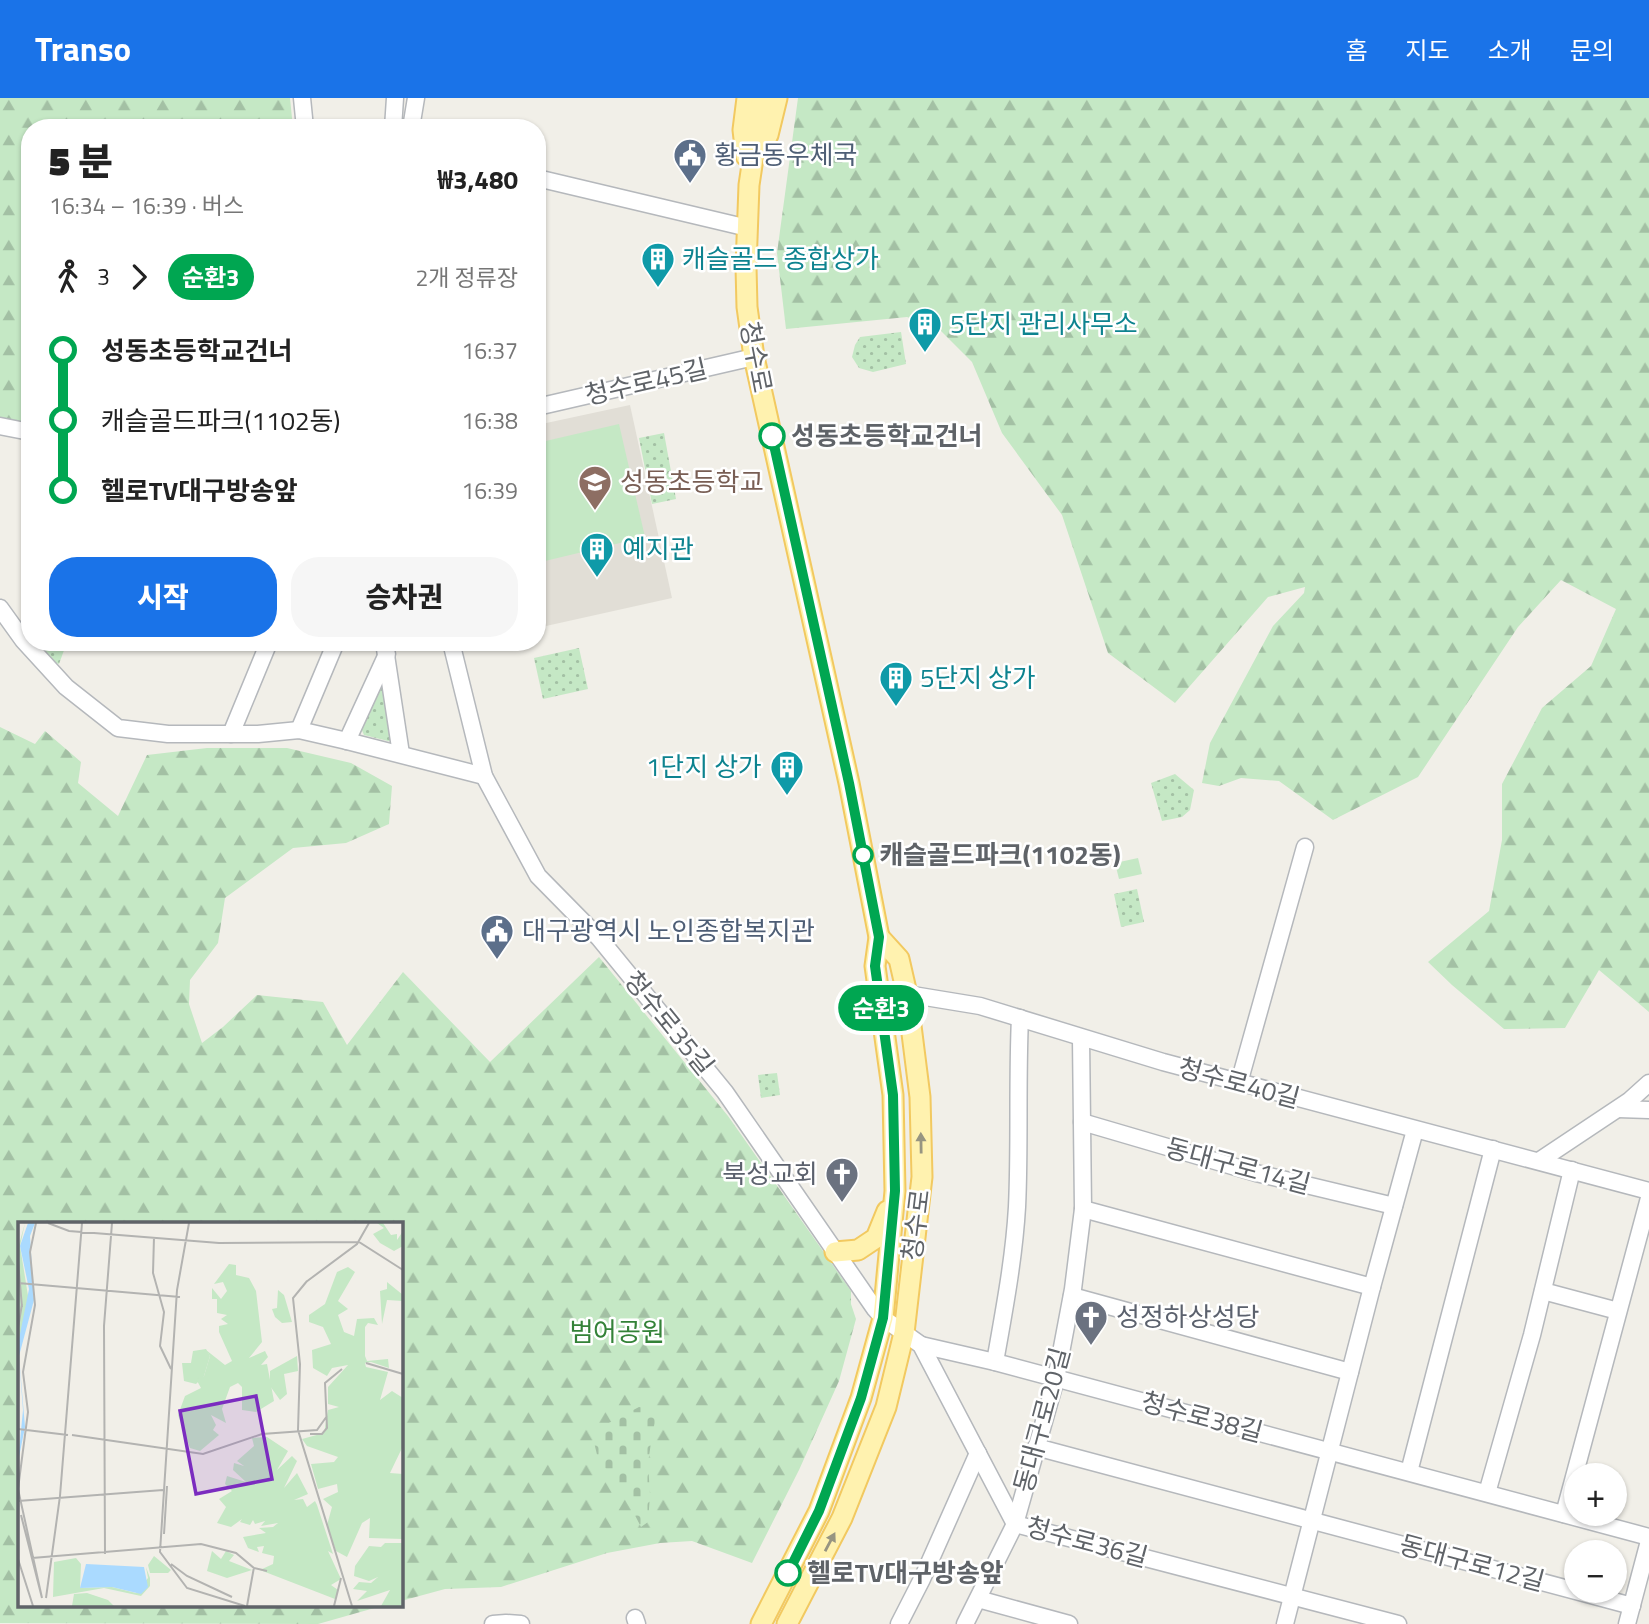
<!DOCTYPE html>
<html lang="ko">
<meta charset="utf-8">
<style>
:root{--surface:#fff;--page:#f6f6f6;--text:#222;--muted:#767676;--accent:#1a73e8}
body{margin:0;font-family:"Titillium Web","Noto Sans KR",sans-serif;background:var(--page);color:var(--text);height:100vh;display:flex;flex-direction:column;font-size:26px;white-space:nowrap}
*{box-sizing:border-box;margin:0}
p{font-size:23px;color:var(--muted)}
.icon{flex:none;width:38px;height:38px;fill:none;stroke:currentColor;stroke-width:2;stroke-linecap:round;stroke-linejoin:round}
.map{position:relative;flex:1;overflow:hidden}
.drawer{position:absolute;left:21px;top:21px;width:525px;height:532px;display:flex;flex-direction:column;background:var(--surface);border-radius:28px;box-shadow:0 2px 5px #0004}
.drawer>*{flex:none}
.badge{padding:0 14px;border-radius:23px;font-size:24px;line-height:46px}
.fabs{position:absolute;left:1564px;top:1365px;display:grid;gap:14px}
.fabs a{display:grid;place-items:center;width:63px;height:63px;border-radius:50%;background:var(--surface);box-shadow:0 2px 5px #0004;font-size:35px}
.map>.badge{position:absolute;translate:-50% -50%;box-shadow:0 0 0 4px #fff}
.legs{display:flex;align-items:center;gap:10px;height:77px;padding:0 28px;font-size:23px}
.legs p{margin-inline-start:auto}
.overview{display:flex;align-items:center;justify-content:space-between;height:119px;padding:0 28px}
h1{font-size:38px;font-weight:800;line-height:52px}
.action{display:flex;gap:14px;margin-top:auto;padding:14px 28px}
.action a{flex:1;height:80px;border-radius:28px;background:var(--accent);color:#fff;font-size:28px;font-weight:800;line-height:80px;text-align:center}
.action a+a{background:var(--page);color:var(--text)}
ul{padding:0 28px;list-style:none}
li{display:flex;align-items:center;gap:24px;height:70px;font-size:26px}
li i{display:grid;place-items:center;width:10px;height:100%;margin:0 9px;background:currentColor}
li i::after{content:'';width:18px;height:18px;margin:-9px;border:5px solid;border-radius:50%;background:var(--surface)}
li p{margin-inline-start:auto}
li:first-child i{background:linear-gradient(#0000 50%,currentColor 0)}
li:last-child i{background:linear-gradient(currentColor 50%,#0000 0)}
header{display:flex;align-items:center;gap:42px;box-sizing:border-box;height:98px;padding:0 35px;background:var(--accent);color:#fff}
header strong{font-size:33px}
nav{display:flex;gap:38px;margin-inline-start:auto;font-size:24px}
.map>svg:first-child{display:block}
.education{fill:#e1ded6}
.grass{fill:url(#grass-dots)}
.forest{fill:url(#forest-firs)}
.cemetery{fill:url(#cemetery-stones)}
.pitch{fill:#c5e8c5}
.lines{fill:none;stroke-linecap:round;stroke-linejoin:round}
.minor-casing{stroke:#b5b8bc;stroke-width:19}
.major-casing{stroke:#f2c960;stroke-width:23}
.minor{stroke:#fff;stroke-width:16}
.major{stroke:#fff2af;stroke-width:19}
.oneway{fill:#979581}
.line-1-casing{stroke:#fff;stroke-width:16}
.line-1{stroke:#00a651;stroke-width:10}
.stop-1-dot{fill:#fff;stroke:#00a651;stroke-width:3.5}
.labels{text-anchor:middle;stroke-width:5;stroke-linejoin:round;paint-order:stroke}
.service-label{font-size:26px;fill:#4e5e75;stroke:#fff;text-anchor:start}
.culture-label{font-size:26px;fill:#0d838f;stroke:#fff;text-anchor:start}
.street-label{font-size:26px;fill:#5f6368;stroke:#fff}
.stop-label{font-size:26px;font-weight:bold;fill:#5f6368;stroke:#fff;text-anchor:start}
.education-label{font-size:26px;fill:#785e54;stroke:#fff;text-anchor:start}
.worship-label{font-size:26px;fill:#5b616d;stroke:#fff;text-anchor:end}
.park-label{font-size:26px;fill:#348238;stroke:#fff}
.inset-road{fill:none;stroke:#b3b3b1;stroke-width:2}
.view{fill:#7b2cbf;fill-opacity:0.15;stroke:#7b2cbf;stroke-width:3.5}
.inset-edge{fill:none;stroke:#5f6368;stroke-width:3.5}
</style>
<header>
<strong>Transo</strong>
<nav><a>홈</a><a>지도</a><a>소개</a><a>문의</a></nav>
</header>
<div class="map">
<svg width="1649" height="1526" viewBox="0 0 1649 1526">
<defs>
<pattern id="grass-dots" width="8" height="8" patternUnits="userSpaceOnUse" patternTransform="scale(1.75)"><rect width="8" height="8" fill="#c5e8c5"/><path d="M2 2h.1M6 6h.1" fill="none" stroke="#a3c0a4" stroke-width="1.8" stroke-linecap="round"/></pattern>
<pattern id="forest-firs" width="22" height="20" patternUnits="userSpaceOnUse" patternTransform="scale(1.75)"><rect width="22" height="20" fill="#c5e8c5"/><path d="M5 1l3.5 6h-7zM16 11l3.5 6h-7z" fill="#a3c0a4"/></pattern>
<pattern id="cemetery-stones" width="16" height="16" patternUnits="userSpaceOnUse" patternTransform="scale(1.75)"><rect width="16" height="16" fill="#c5e8c5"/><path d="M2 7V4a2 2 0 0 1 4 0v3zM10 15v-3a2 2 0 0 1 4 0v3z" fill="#a3c0a4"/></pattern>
</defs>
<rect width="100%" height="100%" fill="#f1efe8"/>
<polygon class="education" points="630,307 672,500 537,530 537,327"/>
<g class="grass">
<polygon points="901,234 906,266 873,274 859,270 852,259 855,247 860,239"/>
<polygon points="664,335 676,401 652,406 639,340"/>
<polygon points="39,544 67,544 59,566 50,563"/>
<polygon points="579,550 588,591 543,601 534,560"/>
<polygon points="386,568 396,645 364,637 360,628"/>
<polygon points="1175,676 1194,692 1190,712 1182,719 1162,723 1151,685"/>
<polygon points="1137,791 1144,824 1121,829 1114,796"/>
<polygon points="777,975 780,997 761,1000 758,977"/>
</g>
<g class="forest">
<polygon points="0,0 290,0 293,30 30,30 30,326 0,320"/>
<polygon points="798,0 1649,0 1649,914 1599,872 1565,930 1504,931 1452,887 1428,864 1489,813 1502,742 1502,686 1542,610 1591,568 1616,511 1561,482 1518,529 1418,679 1333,722 1279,683 1241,680 1219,688 1202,685 1210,645 1273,528 1304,495 1305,489 1268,499 1175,605 1108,555 1062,417 1002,335 972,264 938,230 907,219 786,231 777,155"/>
<polygon points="0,629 35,646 45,633 81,664 78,685 118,718 147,657 207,650 287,650 351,665 392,688 389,726 346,745 293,750 225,800 218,845 190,882 189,906 202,945 223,929 257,897 323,904 347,947 403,874 490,964 599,859 728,1018 851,1193 851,1206 856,1221 839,1283 799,1372 752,1465 692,1443 660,1445 607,1455 501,1489 445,1491 401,1503 401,1125 19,1125 19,1507 385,1507 318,1526 0,1525"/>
</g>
<polygon class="cemetery" points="639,1309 659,1313 653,1331 648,1365 650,1397 648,1424 641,1429 620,1388 609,1373 599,1365 593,1340 605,1327"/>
<g class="pitch">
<polygon points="619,326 645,439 545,463 537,430 537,345"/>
<polygon points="1138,760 1142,776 1119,781 1115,765"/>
</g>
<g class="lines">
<defs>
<g id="minor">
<polyline points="302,0 305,30"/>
<polyline points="393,30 395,0"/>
<polyline points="411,30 416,0"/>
<polyline points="537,80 748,130"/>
<polyline points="537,309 754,259"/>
<polyline points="0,328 30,334"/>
<polyline points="0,510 23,542 66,589 118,630 168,636 258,636 299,632 347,643 484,678"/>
<polyline points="384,544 401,656"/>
<polyline points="451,544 484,678 538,778 599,840 725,994 875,1211 883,1220 921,1247 1015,1426 1398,1526"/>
<polyline points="299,632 336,544"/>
<polyline points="231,636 269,544"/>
<polyline points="347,643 387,556"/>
<polyline points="907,896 980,908 1163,964 1649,1093"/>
<polyline points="1239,985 1305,749"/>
<polyline points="1618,1011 1649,1012"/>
<polyline points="1082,1024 1256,1075 1394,1108"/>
<polyline points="1539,1063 1629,1003 1649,985"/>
<polyline points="1083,1111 1372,1189"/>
<polyline points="1543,1193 1618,1213"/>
<polyline points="1072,1198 1350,1274"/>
<polyline points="921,1247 995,1264 1649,1439"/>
<path d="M995,1264C1004,1213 1014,1161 1017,1109C1020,1046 1017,983 1020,920"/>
<polyline points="1036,1349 1632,1508"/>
<polyline points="1409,1374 1493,1051"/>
<polyline points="1487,1395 1532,1237 1572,1072"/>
<polyline points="1564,1416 1649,1100"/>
<polyline points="978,1501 1069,1526"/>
<polyline points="635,1520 637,1526"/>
<polyline points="493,1526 506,1525 521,1526"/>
<polyline points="899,1526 922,1481 978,1355"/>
<polyline points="965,1526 1015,1426 1056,1281 1073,1191 1083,1111 1081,940"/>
<polyline points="1285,1526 1372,1189 1415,1032"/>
<polyline points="1627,1526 1649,1443"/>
</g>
<g id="major">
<polyline points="768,37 777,0"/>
<polyline points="746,58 743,32 747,0"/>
<polyline points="835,1154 858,1152 876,1140 887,1113"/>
<polyline points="761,1526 819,1413 861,1300 883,1220 895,1093 893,997 875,868 879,839 849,685 754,259 747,209 746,169 749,87 762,0"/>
<polyline points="787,1526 842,1420 886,1309 904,1235 922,1079 920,999 907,896 899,861 879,839"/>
</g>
</defs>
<use href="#minor" class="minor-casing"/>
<use href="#major" class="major-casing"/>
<use href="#minor" class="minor"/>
<use href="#major" class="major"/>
</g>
<defs><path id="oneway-solid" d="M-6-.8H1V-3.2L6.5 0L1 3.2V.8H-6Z" transform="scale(1.75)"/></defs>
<g class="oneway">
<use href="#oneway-solid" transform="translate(921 1045) rotate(-91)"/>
<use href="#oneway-solid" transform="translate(830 1444) rotate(-62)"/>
</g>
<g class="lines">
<defs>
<polyline id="line-1" points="772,338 849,685 879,839 875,868 893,997 895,1093 883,1220 861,1300 819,1413 788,1475"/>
</defs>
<use href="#line-1" class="line-1-casing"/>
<use href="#line-1" class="line-1"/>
</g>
<defs>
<symbol id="civic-pin" viewBox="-11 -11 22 30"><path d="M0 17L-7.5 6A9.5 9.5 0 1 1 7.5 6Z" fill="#5c6f8a" stroke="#fff"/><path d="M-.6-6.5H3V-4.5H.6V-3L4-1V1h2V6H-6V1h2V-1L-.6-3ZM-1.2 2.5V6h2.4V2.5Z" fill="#fff"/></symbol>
<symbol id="building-pin" viewBox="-11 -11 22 30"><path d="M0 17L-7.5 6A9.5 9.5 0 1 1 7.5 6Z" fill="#0f9aa8" stroke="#fff"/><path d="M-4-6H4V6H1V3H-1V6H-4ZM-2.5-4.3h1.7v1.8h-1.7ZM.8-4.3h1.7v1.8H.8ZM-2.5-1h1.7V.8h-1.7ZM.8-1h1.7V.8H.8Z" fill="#fff"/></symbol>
<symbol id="school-pin" viewBox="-11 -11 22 30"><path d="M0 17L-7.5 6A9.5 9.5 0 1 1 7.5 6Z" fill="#8d6e63" stroke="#fff"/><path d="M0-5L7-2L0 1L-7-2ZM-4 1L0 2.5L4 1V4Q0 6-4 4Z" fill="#fff"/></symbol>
<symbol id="church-pin" viewBox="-11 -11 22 30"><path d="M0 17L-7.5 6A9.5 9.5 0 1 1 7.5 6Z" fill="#6b7280" stroke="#fff"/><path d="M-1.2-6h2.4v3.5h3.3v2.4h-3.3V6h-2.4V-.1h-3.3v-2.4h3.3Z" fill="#fff"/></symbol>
</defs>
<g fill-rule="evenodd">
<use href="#civic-pin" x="671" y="38" width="38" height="52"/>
<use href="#building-pin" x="639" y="142" width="38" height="52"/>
<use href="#building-pin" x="906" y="207" width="38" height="52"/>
<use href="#school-pin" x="576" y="365" width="38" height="52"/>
<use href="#building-pin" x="578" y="432" width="38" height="52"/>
<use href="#building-pin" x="877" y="561" width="38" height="52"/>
<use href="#building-pin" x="768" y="650" width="38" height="52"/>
<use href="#civic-pin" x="478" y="814" width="38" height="52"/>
<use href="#church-pin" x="823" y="1057" width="38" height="52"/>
<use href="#church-pin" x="1072" y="1200" width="38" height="52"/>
</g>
<g class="stop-1-dot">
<circle cx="772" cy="338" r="12"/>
<circle cx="863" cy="757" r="9"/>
<circle cx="788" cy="1475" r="12"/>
</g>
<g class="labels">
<g class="service-label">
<text x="714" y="66">황금동우체국</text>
<text x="522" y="842">대구광역시 노인종합복지관</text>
</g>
<g class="culture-label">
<text x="682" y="170">캐슬골드 종합상가</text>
<text x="950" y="235">5단지 관리사무소</text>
<text x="622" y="460">예지관</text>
<text x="920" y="589">5단지 상가</text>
<text x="762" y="678" text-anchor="end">1단지 상가</text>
</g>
<g class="street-label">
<text transform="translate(756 259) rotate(79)" y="9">청수로</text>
<text transform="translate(646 284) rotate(-13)" y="9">청수로45길</text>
<text transform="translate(669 925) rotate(51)" y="9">청수로35길</text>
<text transform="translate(1239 985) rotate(15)" y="9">청수로40길</text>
<text transform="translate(1238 1068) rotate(15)" y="9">동대구로14길</text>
<text transform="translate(916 1127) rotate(-83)" y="9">청수로</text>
<text transform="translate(1202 1319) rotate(15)" y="9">청수로38길</text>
<text transform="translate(1042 1322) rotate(-75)" y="9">동대구로20길</text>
<text transform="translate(1087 1444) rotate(15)" y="9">청수로36길</text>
<text transform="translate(1472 1465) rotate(15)" y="9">동대구로12길</text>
</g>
<g class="stop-label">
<text x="791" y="347">성동초등학교건너</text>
<text x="879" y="766">캐슬골드파크(1102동)</text>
<text x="807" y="1484">헬로TV대구방송앞</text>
</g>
<g class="education-label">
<text x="620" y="393">성동초등학교</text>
</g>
<g class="worship-label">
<text x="818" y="1085">북성교회</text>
<text x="1116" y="1228" text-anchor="start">성정하상성당</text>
</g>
<g class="park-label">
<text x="617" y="1243">범어공원</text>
</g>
</g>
<g transform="translate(18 1124)">
<rect width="385" height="385" fill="#f1efe8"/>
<path d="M7,1L2,24L11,80L0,123V26ZM188,127L192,134L186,154L178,162L166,159L164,141H173L175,129ZM279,134L280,149L266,152L269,172L262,178L252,164V149ZM58,336L63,342L62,366L94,365L118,371L130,356L128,345L132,356V364L123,374L86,366L35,375L36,340Z" fill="#c5e8c5"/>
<path d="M359,1H365L373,13L379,12V18L385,9V24L376,29L362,21L355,12L366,6ZM211,42L218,43V53L231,56L238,69L244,120L231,136L247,129L250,135L243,143L249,142L256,179L238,190L224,188V165L220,161L212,165L204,187L208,201L193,193L198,203L195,208L201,213L182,229L172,226L160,193L167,174L183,166L178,157L186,154L192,134L188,128L207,143L214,139L201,110V104L210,102L203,97L209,93L199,91V77H194V66L203,77L209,69L205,60L196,62ZM330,45L337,50L320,79L330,87L320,93L326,110L336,114L339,97L356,96L360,103L350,101L347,105V134L349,139L370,137L371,146L353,140L347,141L348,145L370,150L362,178L374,169L385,176V224L372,251L385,252V317L351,316L352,296L344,301L329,335L318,329L309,303L314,285L305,277L320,270L319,262L300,267L293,242L316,240L320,235L289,224L284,217L306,211L310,188L321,185L310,182V165L330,143L314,146L309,154L295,146L294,128L313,122L305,105L291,100V93L307,82L319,50ZM369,60L385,73V79L369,78L364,102L362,69L369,67ZM260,68L266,73L274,100L264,101L257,95L254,87L259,86ZM249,215L270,229L259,248L274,234L279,239L266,266L279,251L290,272L276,278L285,277L289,285L297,279L299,283L315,332L310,329L323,357L313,363L320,368L317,377L242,348L255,342L256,334L244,331L246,324L239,325L241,330L230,326L225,315L248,311L241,306L255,305L260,301L243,304L247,299L237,302L235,298L232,303L222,300L224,297L213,305L199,301L208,285L201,277L214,269L207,262L209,254L228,260L215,248L216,241L226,244L219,239L236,224L234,216ZM367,321H385V384H363L372,368L339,379L349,369L335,367L341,360L353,361L360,355L351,359L336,354L337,344L351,324L363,325ZM194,329L203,337L208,329L216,333L211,339L234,348L209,356L189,349ZM136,334L153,348L150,351H132L130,343ZM69,371L90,378L96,384H54L56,372Z" fill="#c5e8c5"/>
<path d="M10,1H17L12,14L16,78L1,134L7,205L0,240L5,188L0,122L11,67L2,24ZM68,342L126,345L130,365L123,372L94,365L62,366Z" fill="#aadaff"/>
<path class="inset-road" d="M30,1L51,9L201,21L341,20L385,48M171,1L159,68L142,330L169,366L227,384M136,15L135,51L146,90L142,124L153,147M0,39L4,85M289,59L275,76L282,142L280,208L334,384M288,60L339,22L351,1M0,61L162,75M0,106L4,82M348,141L385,152M0,207L50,213M292,212H304L309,206L307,161L324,147M54,213L185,232L244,212L299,208L309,194M0,267L10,190L5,150L17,83L12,30L18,1M0,267L24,376L3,293M0,279L145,268M146,312L149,264M87,332L86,104L94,1M14,336L183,322L218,331L236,346L249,349M0,337L15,384M153,342L169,354L214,375M28,376L42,274L64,1M229,384L236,345M316,384L323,356"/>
<path class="view" d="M238,174L254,257L178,272L162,189Z"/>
<rect width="385" height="385" class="inset-edge"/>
</g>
</svg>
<div class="fabs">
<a>+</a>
<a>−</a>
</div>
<b class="badge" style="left:881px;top:910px;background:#00a651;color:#fff">순환3</b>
<section class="drawer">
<div class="overview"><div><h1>5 분</h1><p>16:34 – 16:39 · 버스</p></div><b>₩3,480</b></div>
<div class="legs"><svg class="icon" aria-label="walk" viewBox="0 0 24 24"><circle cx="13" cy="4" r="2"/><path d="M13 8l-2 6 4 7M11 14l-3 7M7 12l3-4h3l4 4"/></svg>3<svg class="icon" aria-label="forward" viewBox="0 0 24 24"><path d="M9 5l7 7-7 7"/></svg><b class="badge" style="background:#00a651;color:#fff">순환3</b><p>2개 정류장</p></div>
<ul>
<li><i style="color:#00a651"></i><b>성동초등학교건너</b><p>16:37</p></li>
<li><i style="color:#00a651"></i><span>캐슬골드파크(1102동)</span><p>16:38</p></li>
<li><i style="color:#00a651"></i><b>헬로TV대구방송앞</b><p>16:39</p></li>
</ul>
<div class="action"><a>시작</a><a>승차권</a></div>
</section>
</div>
